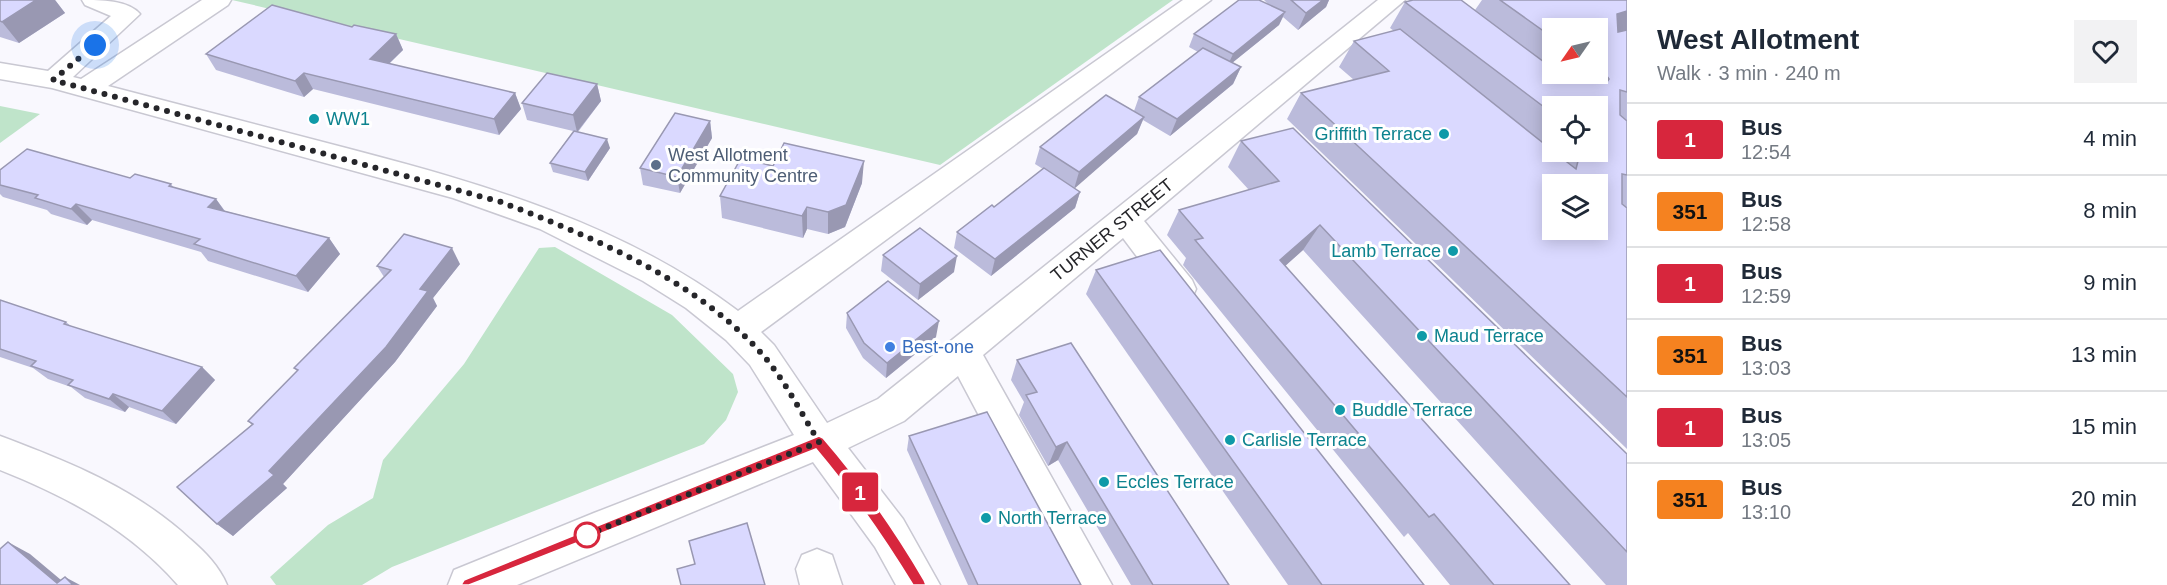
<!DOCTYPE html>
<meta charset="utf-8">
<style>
:root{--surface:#fff;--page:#f2f2f3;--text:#1f2937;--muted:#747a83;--line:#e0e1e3}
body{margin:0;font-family:Arial,sans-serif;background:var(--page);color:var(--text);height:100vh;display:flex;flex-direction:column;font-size:22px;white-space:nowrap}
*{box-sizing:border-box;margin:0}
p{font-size:20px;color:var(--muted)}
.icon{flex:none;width:33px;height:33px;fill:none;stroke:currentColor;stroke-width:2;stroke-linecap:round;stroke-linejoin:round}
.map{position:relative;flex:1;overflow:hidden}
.side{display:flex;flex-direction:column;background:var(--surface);width:540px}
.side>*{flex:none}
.badge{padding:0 12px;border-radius:4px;font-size:21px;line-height:39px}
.needle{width:39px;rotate:236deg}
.controls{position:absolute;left:1542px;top:18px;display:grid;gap:12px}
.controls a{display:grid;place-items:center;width:66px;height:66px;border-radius:0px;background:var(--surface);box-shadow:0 3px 15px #0003;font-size:30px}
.you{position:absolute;width:30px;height:30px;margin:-15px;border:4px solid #fff;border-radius:50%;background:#1a73e8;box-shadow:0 0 0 9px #1a73e833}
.map>.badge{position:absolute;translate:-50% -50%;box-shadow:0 0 0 3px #fff}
.round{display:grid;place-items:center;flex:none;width:63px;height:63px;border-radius:0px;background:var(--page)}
.overview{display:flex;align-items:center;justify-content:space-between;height:102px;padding:0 30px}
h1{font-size:28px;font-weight:600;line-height:45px}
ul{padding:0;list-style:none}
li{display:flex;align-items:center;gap:18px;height:72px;padding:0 30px;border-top:2px solid var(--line)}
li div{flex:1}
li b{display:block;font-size:22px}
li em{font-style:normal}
li .badge{min-width:66px;font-weight:700;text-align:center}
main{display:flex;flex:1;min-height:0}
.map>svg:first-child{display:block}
.green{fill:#bfe4ca}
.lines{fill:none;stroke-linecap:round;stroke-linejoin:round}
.minor-casing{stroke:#c9c8d2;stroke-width:3}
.minor{fill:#fff;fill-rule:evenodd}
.wall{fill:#bbbbdb;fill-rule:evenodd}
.shaded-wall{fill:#9998b2}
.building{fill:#dad9ff;stroke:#9998b2;stroke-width:1.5;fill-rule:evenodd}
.line{fill:#d7263d;stroke:#fff;stroke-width:1.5}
.walk{stroke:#26262a;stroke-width:6;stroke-dasharray:0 10.8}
.culture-dot{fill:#0f9aa8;stroke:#fff;stroke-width:2}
.service-dot{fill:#5c6f8a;stroke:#fff;stroke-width:2}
.shop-dot{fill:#3f7fe0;stroke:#fff;stroke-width:2}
.stop-dot{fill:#fff;stroke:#d7263d;stroke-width:3}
.labels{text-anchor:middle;stroke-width:6;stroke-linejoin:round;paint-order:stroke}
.culture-label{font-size:18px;fill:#0d838f;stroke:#fff;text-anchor:start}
.service-label{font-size:18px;fill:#4e5e75;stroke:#fff;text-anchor:start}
.street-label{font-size:18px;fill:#26262a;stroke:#fff}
.shop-label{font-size:18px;fill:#366cbe;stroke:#fff;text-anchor:start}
</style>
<main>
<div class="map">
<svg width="1627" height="585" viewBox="0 0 1627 585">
<rect width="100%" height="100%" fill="#f9f8fe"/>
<g class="green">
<polygon points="232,0 1173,0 940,165"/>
<polygon points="0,106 40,114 0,143"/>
<polygon points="555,247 672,315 733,374 738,392 726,420 704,444 392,567 362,585 276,585 270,577 328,525 373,498 383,460 464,364 539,248"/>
</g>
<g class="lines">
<defs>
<g id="minor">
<path d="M82,0C101,0 128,0 140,14L73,77L81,79L202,0H231L228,5L108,86C187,107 267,127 346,148C484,184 623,224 738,311L1183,0H1211L761,332L774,345L827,423L878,399L1378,0H1405L1144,221L1192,280L1196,289L1192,298L1180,302L1168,298L1123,238L983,355L1112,585H1069L958,376L904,421L848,448L903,519L940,585H896L875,547L813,462L517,585H448L454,570L594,513L794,435L750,365L726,340L686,308L643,281L540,229L453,198L52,88L0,79V63L48,71L111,16L85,5Z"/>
<path d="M0,436C69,462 135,488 190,539C205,552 219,566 227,585H178C130,530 68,497 0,470Z"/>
<polygon points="817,549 832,555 842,585 800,585 796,569 802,555"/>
</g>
</defs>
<use href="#minor" class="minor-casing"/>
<use href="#minor" class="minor"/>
</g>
<g class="wall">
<polygon points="0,0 55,0 65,13 19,43 0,37"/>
<polygon points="1264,0 1329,0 1326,7 1298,30 1283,17 1279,25 1232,63 1241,67 1233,84 1170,136 1143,120 1137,134 1074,188 1080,192 1075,208 991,276 954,248 957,232 994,207 1043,169 1035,164 1040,147 1134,111 1139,97 1198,52 1189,47 1194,34 1269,5"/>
<path d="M1482,0H1627V449L1287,119L1301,93L1354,80L1339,67L1354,41L1394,31L1390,28L1405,2L1475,10ZM1552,28H1598V74H1552ZM1552,106H1598V152H1552Z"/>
<polygon points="352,27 396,34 403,50 389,64 515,93 521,109 499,135 313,89 304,97 216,70 206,54"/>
<polygon points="597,84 601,101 578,132 610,148 588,181 553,172 550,163 573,131 527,120 522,103"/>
<polygon points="710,121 712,138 680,193 643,185 640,168"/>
<polygon points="1241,141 1627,454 1627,585 1606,585 1303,250 1285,266 1570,585 1450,585 1408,533 1404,537 1183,265 1186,258 1167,235 1179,210 1249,190 1228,167"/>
<polygon points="773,166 862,183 845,227 828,234 807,229 803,238 722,218 720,196"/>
<polygon points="0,170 130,178 171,184 174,188 216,199 225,211 329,238 340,254 308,292 208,261 201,252 92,220 87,225 51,214 47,210 3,197 0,194"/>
<polygon points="883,255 954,272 918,300 881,271"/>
<polygon points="460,264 433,298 437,306 395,362 283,484 287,488 233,536 217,524 252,425 248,421 297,371 294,368 384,277 377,266"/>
<polygon points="1096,270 1424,585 1288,585 1086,294"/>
<polygon points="0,300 66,322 72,327 202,367 215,380 176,424 129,407 125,412 85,398 71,387 48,379 33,368 0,357"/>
<polygon points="847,313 936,337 886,378 863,358 846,328"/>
<polygon points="1017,360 1229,585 1131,585 1058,460 1048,466 1019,415 1024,402 1011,380"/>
<polygon points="909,436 1081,585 968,585 907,450"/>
</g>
<g class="shaded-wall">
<polygon points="36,0 55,0 65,13 19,43 2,22"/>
<polygon points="1323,0 1329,0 1326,7 1298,30 1306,13"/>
<polygon points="1627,11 1627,31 1598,39 1617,14"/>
<polygon points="1285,12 1279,25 1227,67 1233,54"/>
<polygon points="396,34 403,50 377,75 370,59"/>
<polygon points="1241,67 1233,84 1170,136 1177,119"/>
<polygon points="304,73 313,89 304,97 295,81"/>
<polygon points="597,84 601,101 577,132 573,115"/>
<polygon points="515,93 521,109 499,135 494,119"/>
<polygon points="1144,117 1137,134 1074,189 1079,172"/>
<polygon points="710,121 712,138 680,193 677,177"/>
<polygon points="607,139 610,148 588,181 585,172"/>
<polygon points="864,161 862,183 845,227 828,234 828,212"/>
<polygon points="1080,192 1075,208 991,276 995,259"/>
<polygon points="216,199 228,216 208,207"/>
<polygon points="76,204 92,220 87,225 71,209"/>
<polygon points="807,207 807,229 803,238 802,216"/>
<polygon points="1320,225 1303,250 1264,285 1280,260"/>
<polygon points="329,238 340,254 308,292 296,276"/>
<polygon points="452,248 460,264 433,298 437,306 395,362 283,484 287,488 233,536 217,524 269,471"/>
<polygon points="957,256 954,272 918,300 920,284"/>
<polygon points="939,321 936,337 886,378 887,363"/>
<polygon points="202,367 215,380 176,424 162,411"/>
<polygon points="113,394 129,407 125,412 109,399"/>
<polygon points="1067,442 1058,460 1048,466 1056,447"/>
<polygon points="8,542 30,554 67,585 57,583"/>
<polygon points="65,577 80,585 73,585"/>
</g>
<g class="building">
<polygon points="0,0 36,0 2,22 0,21"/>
<polygon points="1239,0 1259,0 1285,12 1233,54 1194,34"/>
<polygon points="1291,0 1323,0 1306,13"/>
<path d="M1413,0H1461L1552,68V74H1560L1572,83L1607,82L1609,79L1604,72L1598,68V28H1552V37L1500,0H1627V11L1617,14L1618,32L1627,30V92L1620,90V115L1627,121V175L1622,174V204L1627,208V397L1301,93L1389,71L1354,41L1400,29L1552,150V152H1554L1576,169L1578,161L1604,160L1600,149L1598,147V106H1552V113L1405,2ZM1552,184H1598V230H1552Z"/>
<polygon points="272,5 352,27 354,25 396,34 370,59 515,93 494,119 304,73 295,81 206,54"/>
<polygon points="1203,48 1241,67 1177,119 1139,97"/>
<polygon points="547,73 597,84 573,115 522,103"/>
<polygon points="1106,95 1144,117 1079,172 1040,147"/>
<polygon points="675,113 710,121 677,177 640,168"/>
<polygon points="1293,128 1627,454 1627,552 1320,225 1280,260 1570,585 1494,585 1434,514 1429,517 1195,240 1203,238 1179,210 1279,181 1241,141"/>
<polygon points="574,131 607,139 585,172 550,163"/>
<polygon points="784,143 864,161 846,205 828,212 807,207 802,216 720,196 741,158 773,166"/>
<polygon points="27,149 130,178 135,174 171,184 169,186 216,199 208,207 329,238 296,276 194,244 200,239 76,204 71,209 35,198 38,195 0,185 0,170"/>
<polygon points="1044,168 1080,192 995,259 957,232 992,205 994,207"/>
<polygon points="920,228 957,256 920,284 883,255"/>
<polygon points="404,234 452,248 420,289 428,291 386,347 269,471 274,475 217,524 177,487 253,424 248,421 298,370 294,368 391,270 377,266"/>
<polygon points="1160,250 1424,585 1322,585 1096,270"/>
<polygon points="888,281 939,321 887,363 864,343 847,313"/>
<polygon points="0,300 66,322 64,324 202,367 162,411 113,394 109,399 68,385 73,380 31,366 36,361 0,349"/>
<polygon points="1071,343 1229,585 1153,585 1067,442 1056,447 1026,395 1037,392 1017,360"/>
<polygon points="987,412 1081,585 978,585 909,436"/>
<polygon points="747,523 765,585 681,585 677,569 695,564 689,541"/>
<polygon points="8,542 57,583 65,577 73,585 0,585 0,549"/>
</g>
<path class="line" d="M819,436L823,438C862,483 894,529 924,580L926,585H913C885,539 854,494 816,449L469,585H461L464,580Z"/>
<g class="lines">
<path class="walk" d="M95,45L53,80L501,202C592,237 695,279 762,354C785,380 801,413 819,442L587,535"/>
</g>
<g class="culture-dot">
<circle cx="314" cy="119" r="6"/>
<circle cx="1444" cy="134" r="6"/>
<circle cx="1453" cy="251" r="6"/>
<circle cx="1422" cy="336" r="6"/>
<circle cx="1340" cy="410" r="6"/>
<circle cx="1230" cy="440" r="6"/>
<circle cx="1104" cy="482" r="6"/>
<circle cx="986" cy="518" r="6"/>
</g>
<circle class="service-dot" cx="656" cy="165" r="6"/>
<circle class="shop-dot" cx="890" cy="347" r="6"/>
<circle class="stop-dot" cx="587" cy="535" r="12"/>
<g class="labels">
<g class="culture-label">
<text x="326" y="125">WW1</text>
<text x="1432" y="140" text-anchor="end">Griffith Terrace</text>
<text x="1441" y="257" text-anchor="end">Lamb Terrace</text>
<text x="1434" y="342">Maud Terrace</text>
<text x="1352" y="416">Buddle Terrace</text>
<text x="1242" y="446">Carlisle Terrace</text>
<text x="1116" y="488">Eccles Terrace</text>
<text x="998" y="524">North Terrace</text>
</g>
<g class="service-label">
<text x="668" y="161">West Allotment<tspan x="668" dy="21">Community Centre</tspan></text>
</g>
<g class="street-label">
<text transform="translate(1112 230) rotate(-39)" y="6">TURNER STREET</text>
</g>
<g class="shop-label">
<text x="902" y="353">Best-one</text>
</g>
</g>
</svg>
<div class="controls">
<a><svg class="needle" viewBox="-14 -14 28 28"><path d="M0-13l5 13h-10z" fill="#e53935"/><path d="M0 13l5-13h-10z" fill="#747a83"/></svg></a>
<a><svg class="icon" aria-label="locate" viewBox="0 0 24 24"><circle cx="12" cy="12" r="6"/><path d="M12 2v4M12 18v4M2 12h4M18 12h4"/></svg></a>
<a><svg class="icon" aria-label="layers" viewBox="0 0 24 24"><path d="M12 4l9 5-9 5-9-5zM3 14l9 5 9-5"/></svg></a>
</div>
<div class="you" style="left:95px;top:45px"></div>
<b class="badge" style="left:860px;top:492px;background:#d7263d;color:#fff">1</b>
</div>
<section class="side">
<div class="overview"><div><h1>West Allotment</h1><p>Walk · 3 min · 240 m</p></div><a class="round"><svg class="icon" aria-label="heart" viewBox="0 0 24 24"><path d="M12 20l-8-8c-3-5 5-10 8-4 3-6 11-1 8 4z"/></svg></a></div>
<ul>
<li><span class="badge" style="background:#d7263d;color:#fff">1</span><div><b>Bus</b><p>12:54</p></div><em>4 min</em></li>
<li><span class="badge" style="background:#f58220;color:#111">351</span><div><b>Bus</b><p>12:58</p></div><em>8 min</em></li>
<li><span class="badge" style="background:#d7263d;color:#fff">1</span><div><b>Bus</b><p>12:59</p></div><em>9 min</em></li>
<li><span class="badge" style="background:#f58220;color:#111">351</span><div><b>Bus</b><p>13:03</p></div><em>13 min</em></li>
<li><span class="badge" style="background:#d7263d;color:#fff">1</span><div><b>Bus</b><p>13:05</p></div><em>15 min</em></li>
<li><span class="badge" style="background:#f58220;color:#111">351</span><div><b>Bus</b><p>13:10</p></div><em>20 min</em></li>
</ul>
</section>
</main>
